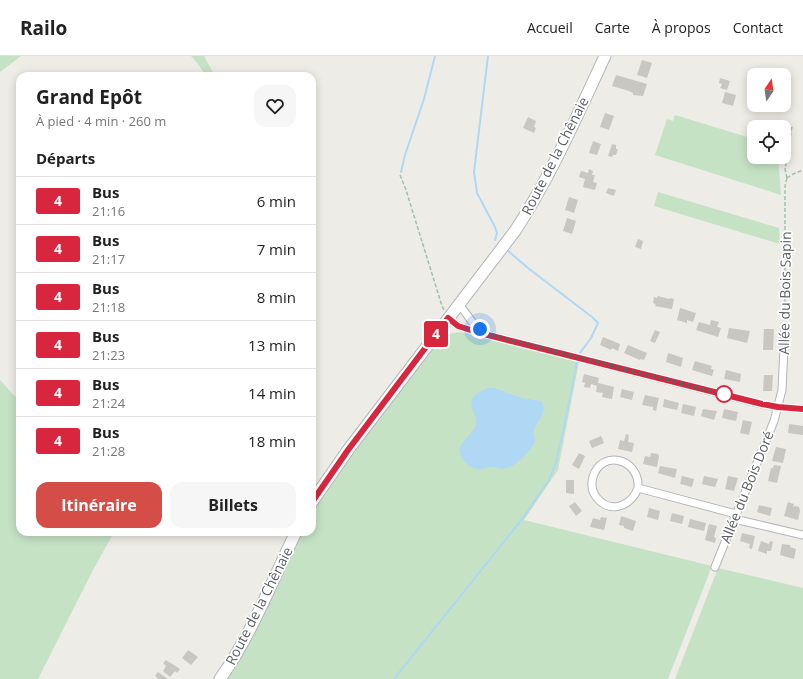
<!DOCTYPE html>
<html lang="fr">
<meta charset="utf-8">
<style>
:root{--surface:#fff;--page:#f6f6f6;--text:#222;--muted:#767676;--line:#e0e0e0;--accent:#d44d46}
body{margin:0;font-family:"Open Sans",sans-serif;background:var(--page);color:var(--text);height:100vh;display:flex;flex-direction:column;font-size:15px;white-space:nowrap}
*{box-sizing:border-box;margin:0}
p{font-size:13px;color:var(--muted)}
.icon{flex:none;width:22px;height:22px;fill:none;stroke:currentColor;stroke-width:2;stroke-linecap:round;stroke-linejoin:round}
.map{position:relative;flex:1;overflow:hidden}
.panel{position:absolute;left:16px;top:16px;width:300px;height:464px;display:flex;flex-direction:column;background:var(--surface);border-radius:12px;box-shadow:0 2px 10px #0003}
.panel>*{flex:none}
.badge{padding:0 8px;border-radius:3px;font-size:14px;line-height:26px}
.needle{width:26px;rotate:13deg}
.buttons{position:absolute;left:747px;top:12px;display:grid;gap:8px}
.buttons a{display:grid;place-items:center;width:44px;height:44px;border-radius:8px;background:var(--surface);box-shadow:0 2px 10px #0003;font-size:20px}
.you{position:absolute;width:20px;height:20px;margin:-10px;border:3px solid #fff;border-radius:50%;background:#1a73e8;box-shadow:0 0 0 6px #1a73e833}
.map>.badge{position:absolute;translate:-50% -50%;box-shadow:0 0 0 2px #fff}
h2{padding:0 20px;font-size:15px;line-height:36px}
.round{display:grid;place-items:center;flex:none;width:42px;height:42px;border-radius:12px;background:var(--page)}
.summary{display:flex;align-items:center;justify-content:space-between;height:68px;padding:0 20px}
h1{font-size:19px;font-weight:700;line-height:30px}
.action{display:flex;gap:8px;margin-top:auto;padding:8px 20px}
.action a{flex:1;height:46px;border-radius:12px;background:var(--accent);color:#fff;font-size:16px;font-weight:700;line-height:46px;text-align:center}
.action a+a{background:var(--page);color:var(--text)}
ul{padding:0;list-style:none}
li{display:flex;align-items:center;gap:12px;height:48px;padding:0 20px;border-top:1px solid var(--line)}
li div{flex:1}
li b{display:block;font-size:15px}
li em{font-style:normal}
li .badge{min-width:44px;font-weight:700;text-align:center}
header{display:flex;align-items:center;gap:24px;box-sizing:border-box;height:56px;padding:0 20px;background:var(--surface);border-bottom:1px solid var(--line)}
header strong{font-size:19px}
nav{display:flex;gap:22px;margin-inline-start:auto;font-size:14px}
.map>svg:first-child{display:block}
.green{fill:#c6e2c5}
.water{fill:#afd8f4}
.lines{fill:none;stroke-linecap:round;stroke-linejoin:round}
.stream{stroke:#afd8f4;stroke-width:2}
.building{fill:#c9c7c2}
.street-casing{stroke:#b3b6b9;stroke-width:9}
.secondary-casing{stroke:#b2b5b9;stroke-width:13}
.path{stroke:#9fc2a9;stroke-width:1.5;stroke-dasharray:4 2;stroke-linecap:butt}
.street{stroke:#fff;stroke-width:7}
.secondary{stroke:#fff;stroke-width:11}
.line-casing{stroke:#fff;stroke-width:9}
.line{stroke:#d7263d;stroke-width:6}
.walk{stroke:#5d6164;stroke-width:4;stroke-dasharray:0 7.2}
.stop-dot{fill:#fff;stroke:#d7263d;stroke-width:2}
.labels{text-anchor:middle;stroke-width:3.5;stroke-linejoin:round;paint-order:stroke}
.street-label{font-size:14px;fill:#5d6164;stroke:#fff}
</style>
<header>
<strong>Railo</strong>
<nav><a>Accueil</a><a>Carte</a><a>À propos</a><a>Contact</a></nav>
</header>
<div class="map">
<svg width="803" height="623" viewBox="0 0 803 623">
<rect width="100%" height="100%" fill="#eeece6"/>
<g class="green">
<polygon points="0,0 21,0 0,16"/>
<polygon points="191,0 204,0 215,20 206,20 198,8"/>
<polygon points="675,59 754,83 754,101 778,101 781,139 655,99 667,63 673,65"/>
<polygon points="658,136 779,172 780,188 654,150"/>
<polygon points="463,276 579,306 558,414 524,464 712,510 668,623 225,623 241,601 302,476 312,476 312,458 321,441 339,414 389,346 445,278"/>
<polygon points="0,324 20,346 20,476 114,476 92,516 38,623 0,623"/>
<polygon points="718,512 803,532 803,623 675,623"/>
</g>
<path class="water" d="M489,332H494L522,342L541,345C549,355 538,364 534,373L533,376L535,385C530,396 519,408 507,412C501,414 497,411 492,411C488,411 484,413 479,413C471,413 461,405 460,396C458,384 477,378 476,365C476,360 474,357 472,353C468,342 480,334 489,332Z"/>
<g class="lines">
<g class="stream">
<polyline points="488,0 474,116 477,137 495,171 497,177 495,184"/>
<polyline points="401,116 405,99 424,43 435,0"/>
<polyline points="507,194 528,212 592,261 598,267 591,282 580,297"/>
<polyline points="394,623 523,462 549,424 555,409 563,376 577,306"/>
</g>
</g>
<g class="building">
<polygon points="642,4 652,7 647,22 637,19"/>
<polygon points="616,19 647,28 643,40 633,39 633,37 629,35 612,30"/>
<polygon points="720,22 730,25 727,34 720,32 722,28 719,27"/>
<polygon points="725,36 736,39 733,50 722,47"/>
<polygon points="757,49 781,49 779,56"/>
<polygon points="605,57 614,60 609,74 600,71"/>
<polygon points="528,61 536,65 534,71 536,72 534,77 523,72"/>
<polygon points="593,85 601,88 597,99 589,97"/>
<polygon points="612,88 616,89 616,93 618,93 616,99 613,99 612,101 608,100"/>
<polygon points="589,113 593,115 592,119 595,119 593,126 597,127 595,134 583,131 585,123 579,121 581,115 588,117"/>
<polygon points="608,132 616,134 614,140 606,137"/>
<polygon points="569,141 578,144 574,157 565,154"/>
<polygon points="567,162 576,165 572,178 563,175"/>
<polygon points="638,183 643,185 641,193 635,191"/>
<polygon points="658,240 669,243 670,242 674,243 672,253 655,250 656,248 653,247 654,241 657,242"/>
<polygon points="680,252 696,257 693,266 687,264 687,267 677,264"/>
<polygon points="711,264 719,266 717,271 721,272 718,281 696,274 699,266 710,269"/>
<polygon points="729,272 750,275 747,287 727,282"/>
<polygon points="764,273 774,273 773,294 763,294"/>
<polygon points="655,274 660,276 655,287 650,285"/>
<polygon points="603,281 620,288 618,295 612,292 611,294 600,289"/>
<polygon points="628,289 647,297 644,304 640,303 640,304 624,297"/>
<polygon points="668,297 683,302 681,311 666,306"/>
<polygon points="695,305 712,310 711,313 714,314 712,320 692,314"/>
<polygon points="726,314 741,318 740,326 724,323"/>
<polygon points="584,318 599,322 598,327 614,331 612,343 602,341 603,337 596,336 597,330 591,328 590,332 584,331 585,327 582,326"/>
<polygon points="764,319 773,319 772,335 763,335"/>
<polygon points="622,333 634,336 632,344 620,341"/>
<polygon points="645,339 659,342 656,355 653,354 653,351 642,349"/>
<polygon points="664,343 679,347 677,354 663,351"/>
<polygon points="683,348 696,351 694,360 681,357"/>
<polygon points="703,353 717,355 714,364 701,360"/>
<polygon points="724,353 738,356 736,365 722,362"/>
<polygon points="743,364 752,366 749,379 740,377"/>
<polygon points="789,368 803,370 803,379 788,377"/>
<polygon points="626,378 629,379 628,386 634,387 632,396 618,393 620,384 624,385"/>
<polygon points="601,380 604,387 592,392 589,385"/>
<polygon points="776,391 786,393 783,407 772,405"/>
<polygon points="579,397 585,400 579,413 572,409"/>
<polygon points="651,397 658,398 659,400 657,411 643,408 645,400 650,401"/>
<polygon points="774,409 781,410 777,427 768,425 771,412 773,412"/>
<polygon points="660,410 677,413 675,422 658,417"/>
<polygon points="682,420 694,423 692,431 680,428"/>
<polygon points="704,420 718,423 715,431 702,428"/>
<polygon points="728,420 738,422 734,435 725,433"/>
<polygon points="566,424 574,424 574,438 566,437"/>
<polygon points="575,446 582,455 576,460 569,450"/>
<polygon points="788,446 794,448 793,451 795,450 799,451 800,455 798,464 784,460"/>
<polygon points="759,449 772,452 770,460 757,456"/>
<polygon points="649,452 660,455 658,464 647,461"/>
<polygon points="672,457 684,460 682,468 670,465"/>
<polygon points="621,460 636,465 633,475 624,472 624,470 619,469"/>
<polygon points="601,461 607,462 604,474 590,471 593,462 600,464"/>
<polygon points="690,463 706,467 704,475 688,471"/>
<polygon points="709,468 717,470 714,481 716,482 715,487 705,484"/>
<polygon points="742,477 755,480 752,493 749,492 750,488 740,485"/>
<polygon points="761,485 769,488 770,485 773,486 771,495 767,495 767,498 758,495"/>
<polygon points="782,488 790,489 790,491 796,493 794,503 780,499"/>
<polygon points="188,594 198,601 191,609 182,602"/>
<polygon points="166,604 180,613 177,617 175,615 170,621 163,615 166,610 163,607"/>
<polygon points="158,616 168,623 156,623 158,622 155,620"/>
</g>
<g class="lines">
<defs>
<g id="street">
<polyline points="459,248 473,267 484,275"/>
<polyline points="448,262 458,270 480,277 761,348 778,351 803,353"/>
<path d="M638,432C632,449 611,459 597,442C592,436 591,428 593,421C601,393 640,402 638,432L736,458"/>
<polyline points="734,463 803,479"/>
<polyline points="715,511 774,365 782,334 785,271"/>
</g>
<g id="secondary">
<path d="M312,446L348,394L515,175C551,120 577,60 605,0"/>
<path d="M220,623C252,578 272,525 296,476"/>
</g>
</defs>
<use href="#street" class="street-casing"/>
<use href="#secondary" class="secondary-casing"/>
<g class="path">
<polyline points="400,119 406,134 442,250 444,254"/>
<polyline points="787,122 785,113 792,70"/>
<polyline points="787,122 793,118 803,114"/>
<polyline points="785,264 785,130 787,122"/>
</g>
<use href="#street" class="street"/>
<use href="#secondary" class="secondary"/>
</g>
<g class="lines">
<defs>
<polyline id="line" points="312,446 348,394 448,262 458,270 480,277 762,348 778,351 803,353"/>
</defs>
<use href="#line" class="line-casing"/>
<use href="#line" class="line"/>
<polyline class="walk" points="480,273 490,278 503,282 731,340 724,338"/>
</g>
<circle class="stop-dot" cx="724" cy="338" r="8"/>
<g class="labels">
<g class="street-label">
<text transform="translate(555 100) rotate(-63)" y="5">Route de la Chênaie</text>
<text transform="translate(785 237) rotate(-89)" y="5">Allée du Bois Sapin</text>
<text transform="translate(747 431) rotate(-68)" y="5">Allée du Bois Doré</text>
<text transform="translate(259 550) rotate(-63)" y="5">Route de la Chênaie</text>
</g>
</g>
</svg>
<div class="buttons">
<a><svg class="needle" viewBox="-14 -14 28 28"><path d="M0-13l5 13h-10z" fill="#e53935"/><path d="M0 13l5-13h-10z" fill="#767676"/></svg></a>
<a><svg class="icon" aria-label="locate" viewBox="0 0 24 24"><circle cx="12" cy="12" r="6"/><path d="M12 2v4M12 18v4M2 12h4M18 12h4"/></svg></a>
</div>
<div class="you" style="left:480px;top:273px"></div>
<b class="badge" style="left:436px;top:278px;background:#d7263d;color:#fff">4</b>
<section class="panel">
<div class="summary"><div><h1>Grand Epôt</h1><p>À pied · 4 min · 260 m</p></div><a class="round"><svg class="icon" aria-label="heart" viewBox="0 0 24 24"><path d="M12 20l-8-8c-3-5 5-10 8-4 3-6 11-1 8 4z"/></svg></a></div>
<h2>Départs</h2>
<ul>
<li><span class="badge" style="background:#d7263d;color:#fff">4</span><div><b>Bus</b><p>21:16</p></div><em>6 min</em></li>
<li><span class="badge" style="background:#d7263d;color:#fff">4</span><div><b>Bus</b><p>21:17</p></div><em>7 min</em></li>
<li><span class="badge" style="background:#d7263d;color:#fff">4</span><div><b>Bus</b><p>21:18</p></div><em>8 min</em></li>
<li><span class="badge" style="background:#d7263d;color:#fff">4</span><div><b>Bus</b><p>21:23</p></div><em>13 min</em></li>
<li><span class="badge" style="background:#d7263d;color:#fff">4</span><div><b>Bus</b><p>21:24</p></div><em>14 min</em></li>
<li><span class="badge" style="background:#d7263d;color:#fff">4</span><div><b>Bus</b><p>21:28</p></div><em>18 min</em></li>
</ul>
<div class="action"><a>Itinéraire</a><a>Billets</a></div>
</section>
</div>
